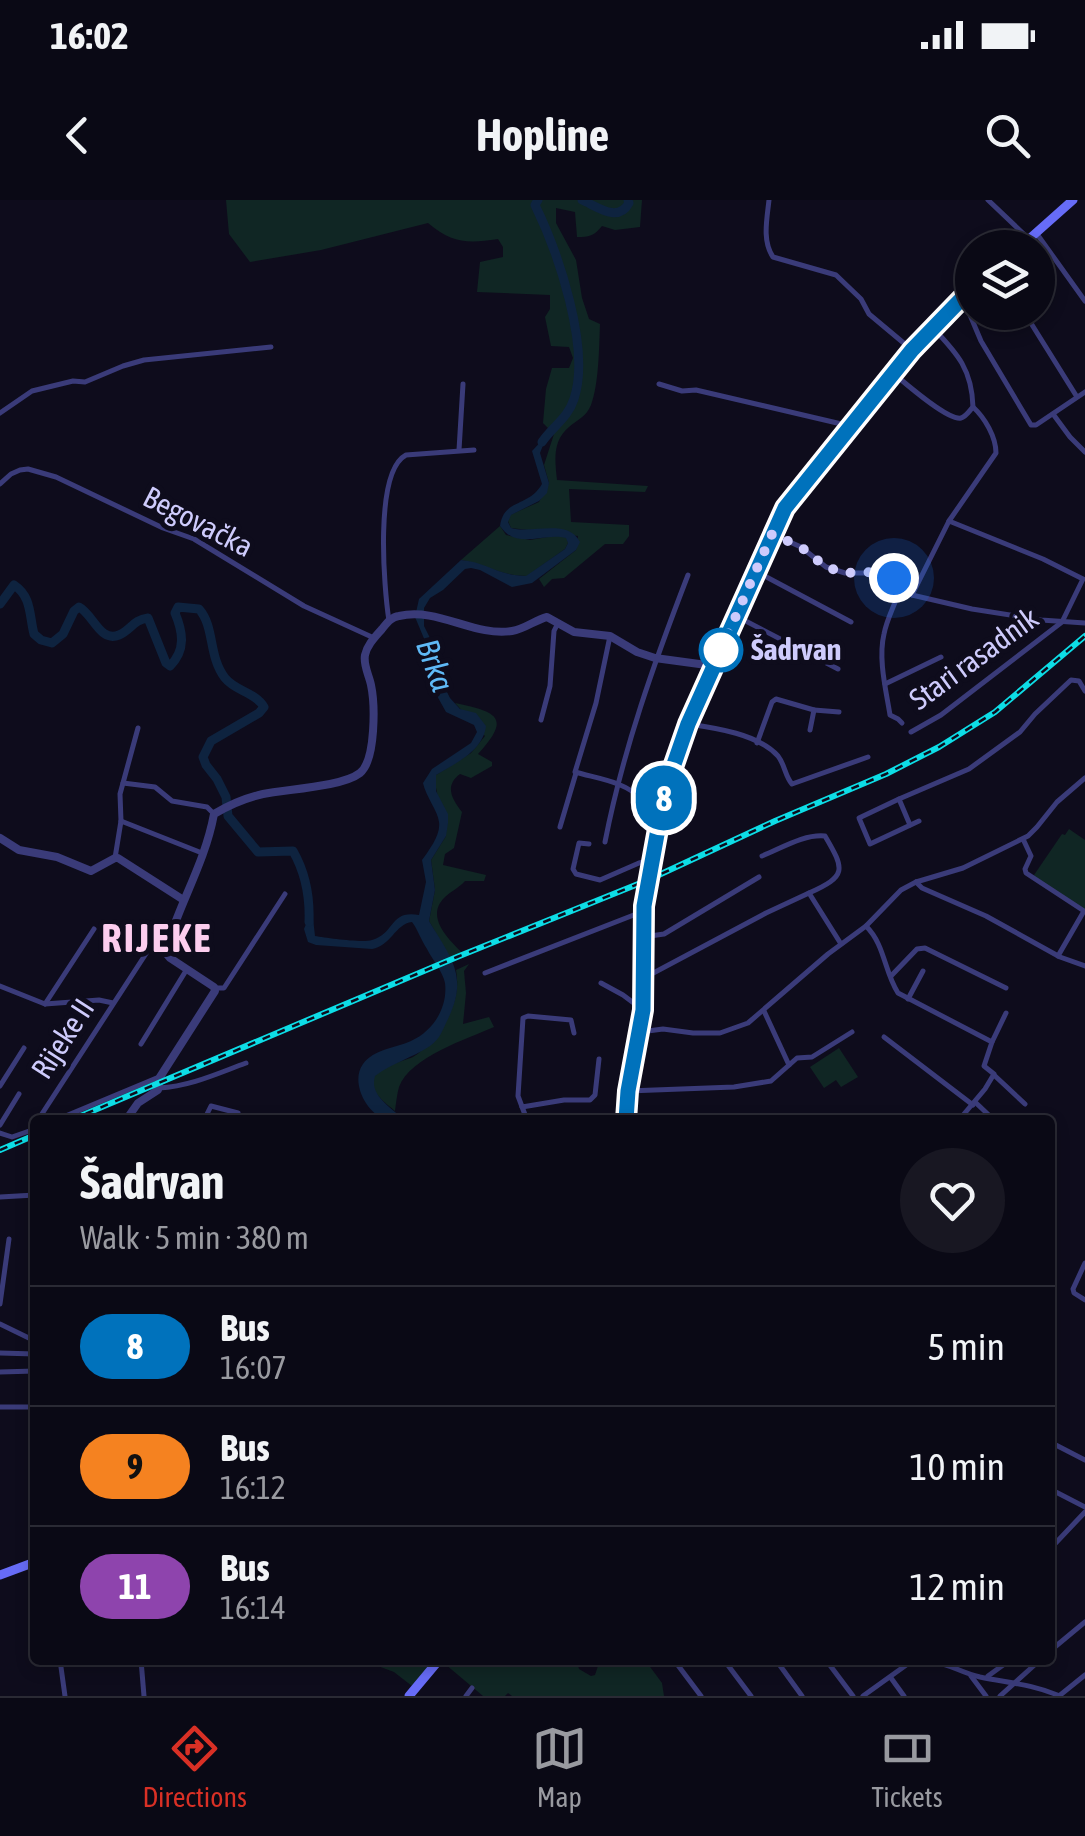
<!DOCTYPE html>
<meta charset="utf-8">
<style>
:root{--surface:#0a0915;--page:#181722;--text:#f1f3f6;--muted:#999aa0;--line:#2a2a34;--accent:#d93025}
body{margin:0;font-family:"Asap Condensed",sans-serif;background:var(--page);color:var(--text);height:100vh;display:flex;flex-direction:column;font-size:38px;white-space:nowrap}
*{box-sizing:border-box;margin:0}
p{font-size:32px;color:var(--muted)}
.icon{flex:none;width:55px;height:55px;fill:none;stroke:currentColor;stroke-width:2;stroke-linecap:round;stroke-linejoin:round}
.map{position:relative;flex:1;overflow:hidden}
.drawer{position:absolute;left:30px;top:915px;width:1025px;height:550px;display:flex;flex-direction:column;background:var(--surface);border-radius:10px;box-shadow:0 5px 15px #0003,0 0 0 2px var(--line)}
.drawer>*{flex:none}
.badge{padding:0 20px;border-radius:32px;font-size:35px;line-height:65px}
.tools{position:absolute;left:955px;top:30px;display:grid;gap:20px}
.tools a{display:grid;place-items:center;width:100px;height:100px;border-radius:50%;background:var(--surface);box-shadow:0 5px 15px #0003,0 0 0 2px var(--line);font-size:50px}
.you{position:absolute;width:50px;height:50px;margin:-25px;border:8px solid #fff;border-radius:50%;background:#1a73e8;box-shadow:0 0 0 15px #1a73e833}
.map>.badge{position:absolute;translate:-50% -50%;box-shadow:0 0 0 5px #fff}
.round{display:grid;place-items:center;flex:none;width:105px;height:105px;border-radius:52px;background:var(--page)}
.overview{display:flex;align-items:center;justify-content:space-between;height:170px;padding:0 50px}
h1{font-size:48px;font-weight:700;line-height:75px}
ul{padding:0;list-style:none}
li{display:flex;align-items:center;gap:30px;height:120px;padding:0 50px;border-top:2px solid var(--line)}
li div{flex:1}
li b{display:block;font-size:38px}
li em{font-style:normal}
li .badge{min-width:110px;font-weight:700;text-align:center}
.status{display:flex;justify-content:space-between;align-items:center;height:70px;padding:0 50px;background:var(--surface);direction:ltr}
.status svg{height:28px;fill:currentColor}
header{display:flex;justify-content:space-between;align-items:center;height:130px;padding:0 50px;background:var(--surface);font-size:45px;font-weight:700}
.menu{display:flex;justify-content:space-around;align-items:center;height:140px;border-top:2px solid var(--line);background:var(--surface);font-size:28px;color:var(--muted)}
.menu a{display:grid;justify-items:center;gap:5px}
.menu .active{color:var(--accent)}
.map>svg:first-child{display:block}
.green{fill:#102624}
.water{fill:#0e233f}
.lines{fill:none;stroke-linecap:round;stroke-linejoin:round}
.river{stroke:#0e233f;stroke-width:9}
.minor{stroke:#3a3b79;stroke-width:5}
.tertiary{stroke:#3a3b79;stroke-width:8}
.secondary{stroke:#676cf7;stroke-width:9}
.rail-casing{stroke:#0ddde6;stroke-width:6}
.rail{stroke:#0e0c1c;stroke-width:2.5;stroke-dasharray:8;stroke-linecap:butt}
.line-casing{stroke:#fff;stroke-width:22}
.line{stroke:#0072bc;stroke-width:15}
.walk{stroke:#cecbfc;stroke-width:10;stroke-dasharray:0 18}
.stop-dot{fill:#fff;stroke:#0072bc;stroke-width:5}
.labels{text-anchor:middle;stroke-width:10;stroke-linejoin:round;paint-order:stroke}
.street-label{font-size:30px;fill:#cecbfc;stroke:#0e0c1c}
.stop-label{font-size:30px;font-weight:bold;fill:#cecbfc;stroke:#0e0c1c;text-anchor:start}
.water-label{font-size:32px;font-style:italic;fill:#5fb9f6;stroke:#0e0c1c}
.district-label{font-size:40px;font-weight:bold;letter-spacing:2.5px;fill:#fccdee;stroke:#0e0c1c}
</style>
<div class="status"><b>16:02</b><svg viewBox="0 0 49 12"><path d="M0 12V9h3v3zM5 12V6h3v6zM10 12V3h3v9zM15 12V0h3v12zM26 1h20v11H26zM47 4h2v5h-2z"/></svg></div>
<header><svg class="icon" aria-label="back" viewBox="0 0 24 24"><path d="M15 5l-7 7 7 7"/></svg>Hopline<svg class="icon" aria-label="search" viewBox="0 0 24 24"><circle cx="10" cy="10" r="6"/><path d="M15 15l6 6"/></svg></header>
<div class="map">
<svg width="1085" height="1496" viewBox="0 0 1085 1496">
<rect width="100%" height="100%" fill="#0e0c1c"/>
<g class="green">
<path d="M226,0H642L640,27L615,30L602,26C594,36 589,37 577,37L575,12L556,8V23L576,60L582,98L589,119L600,124C599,148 599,183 591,205C586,217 578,219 569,227C552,241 555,261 557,280L648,286L645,292L569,289L571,322L629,325V336L623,344H605L564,378L552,379L544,387L539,379L576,350L578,336L511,328L508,321L510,315L539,302L549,283L544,265L554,234L543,223L546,189L552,168H569L573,158L569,147L551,146L545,117L550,109V95L477,92L480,62L503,57V47L498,39C467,44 452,43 428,23L321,50L250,62L229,34Z"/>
<path d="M500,326L506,335L530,340L559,335L567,338L568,343L565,349L527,376C502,376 485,364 461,360Z"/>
<path d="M455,503C497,512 512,517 478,554L492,562V566L471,578L460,574C444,586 452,599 462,612L454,648L445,654L443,665L486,675L484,681H465C459,688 451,691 445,697C423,718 452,742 465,756L452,761L429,721L435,690L431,660L446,636L435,583L436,575L471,553L485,536Z"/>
<polygon points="1069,629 1085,640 1085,714 1032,678 1062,634 1065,635"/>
<path d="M469,764L464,771L466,793L463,824L489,817L494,827C467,839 410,857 399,887C397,894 396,903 395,911C387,904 370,893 373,880C376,866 402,862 413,857C420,853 425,847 430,841C449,819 461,799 456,770Z"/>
<polygon points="839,848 858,877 841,887 836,880 824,888 810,867"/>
<polygon points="362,1460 434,1460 412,1486 394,1472"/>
<polygon points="449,1460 576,1460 579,1469 591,1476 595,1475 600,1460 645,1460 662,1483 664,1496 512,1496 508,1493 505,1496 483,1496 445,1464"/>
</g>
<path class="water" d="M547,235L540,253L549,283L547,293L539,301L511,315L508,322L511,328C533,334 568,318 580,342L576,350L532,383L512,387L480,370L471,368L465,369L443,390L430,398L424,408V426L444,466V486L450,498L460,509L476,513L486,526C483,551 456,563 436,575V591L448,614V623L446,636L431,660L435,690L429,721C452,759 469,777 447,821C442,831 440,839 430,846C412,858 392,863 375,876C369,896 391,907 404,920C396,920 388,921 381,917C364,909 351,880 363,864C374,849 395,848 411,841C433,831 448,808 445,783C443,772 432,759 427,749C421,740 418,730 412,722C395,724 391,746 372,749L316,745L308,742L304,729L310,714L313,718L315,736C327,738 362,743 372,740C396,733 389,710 419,715L426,682L422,660C429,650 441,635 439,622C438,611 426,597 423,583L432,569L471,543L477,532L474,525L446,512L436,494V467L415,417L419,399L461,360C486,362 499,376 526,376L565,349L568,343L566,338C543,332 517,351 500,326C504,298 528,308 542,284L532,251Z"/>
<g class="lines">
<g class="river">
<path d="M538,0L535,5C558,52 591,148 574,199C568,218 552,227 542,242"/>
<path d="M582,0C598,7 618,23 629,3L628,0"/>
<path d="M0,404L14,385C32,397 29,415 34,434L41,440L52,443L63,434L74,411L79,407C93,414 100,443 119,435C131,430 133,420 148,418L166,463L170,466C186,450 183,432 175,413L178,407L199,409C215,427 208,456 225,478C235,491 255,492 264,507L259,513L211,541L203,557L206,565L217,579L226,597L228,616L258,652L293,651C305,672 310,697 309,722"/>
</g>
<g class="minor">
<path d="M769,0C767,19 762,41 773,57L836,75L861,99L869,114L912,150"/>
<polyline points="988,0 1029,39"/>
<polyline points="1037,34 1085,101"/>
<polyline points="961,103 970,115 981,141 1031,225 1036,225 1085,192"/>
<polyline points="1024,112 1077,197"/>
<path d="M933,128C958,154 972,170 973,207"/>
<path d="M893,173C905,183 948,221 961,218C966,217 970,210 973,207C985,218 996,237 996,253L949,321"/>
<polyline points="659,184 682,191 696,190 850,226"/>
<polyline points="0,213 32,191 73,181 85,182 123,166 144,160 271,147"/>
<polyline points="1053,214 1070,237 1085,252"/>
<polyline points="459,250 463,184"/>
<polyline points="0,284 11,274 20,270 28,269 56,277 163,328 194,339 304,406 374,438"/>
<polyline points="772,334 801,347 826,367 845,373 888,373 894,378 902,390 912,395 972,409 1041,420 1085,423"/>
<polyline points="757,372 851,422"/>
<path d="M900,388C896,403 887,418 884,434C878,459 886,490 890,515L898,519L902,523"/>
<polyline points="736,416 838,469"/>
<path d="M389,421C384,388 374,272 406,255L474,250"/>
<path d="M610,436L596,503L575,572C599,579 624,581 643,600C650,606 652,612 659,618"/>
<polyline points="885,484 941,457"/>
<polyline points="814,510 839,512"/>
<polyline points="541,520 550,486 554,431 558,423"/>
<path d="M688,524C716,528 758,534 778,556C785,565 785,576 792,584L868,557"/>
<polyline points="911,532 941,515 1062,422 1083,379 1043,359 949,321 912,395"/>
<polyline points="757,543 772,502 776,499 814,510 810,530"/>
<polyline points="123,583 155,587 172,601 207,607 214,614"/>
<polyline points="899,599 859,618 870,644 919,621"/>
<polyline points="121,621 202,653"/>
<polyline points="910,625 899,599 969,569 1020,532 1035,514 1071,480 1079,481 1085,491"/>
<polyline points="560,627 576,573"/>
<polyline points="1023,639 1031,656 1025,669 1026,673 1084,711 1058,756"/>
<path d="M605,642C623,550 654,463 688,375"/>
<polyline points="589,644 579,643 573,669 576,674 600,680 639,663 652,660"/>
<path d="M762,656C782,648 804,634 825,636C845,670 847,676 809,693"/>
<polyline points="115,658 121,621 120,594 138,528"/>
<polyline points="916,682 922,688 986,716 1060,757 1085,766"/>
<path d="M866,726C885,745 884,771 898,793L992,842L984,866L994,874L985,889L959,920"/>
<polyline points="643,737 664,734 759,677"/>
<polyline points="485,773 644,711"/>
<polyline points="891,776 917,749 925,748 1006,788"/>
<polyline points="644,778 766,713 809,693 841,744"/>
<polyline points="601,783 623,795 643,810"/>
<polyline points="0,786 45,804 99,800 113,803"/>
<polyline points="215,788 224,788 285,694"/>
<polyline points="908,799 923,771"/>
<polyline points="45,804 94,729"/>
<polyline points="764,811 789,865"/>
<polyline points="640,832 663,829 693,833 720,833 748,823 828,754 866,726 901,690 916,682 963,668 1028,636 1037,627 1057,602 1085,578"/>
<polyline points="884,837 973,905"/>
<polyline points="992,842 1006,813"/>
<polyline points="141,844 187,769"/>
<polyline points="994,875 1025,904"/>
<polyline points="0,886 24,848"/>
<path d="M159,888C191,886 216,874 246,863"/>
<polyline points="628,891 734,887 771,881 797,858 812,857 852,832"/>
<polyline points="975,902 994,920"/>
<polyline points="522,907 564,900 590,900 595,895 599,859"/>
<polyline points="38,920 149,749 153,747 164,753"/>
<polyline points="56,920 159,877"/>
<polyline points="204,920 211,906 238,913"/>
<polyline points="527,920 518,896 523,818 528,816 571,820 574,833"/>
<polyline points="0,925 19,894"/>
<polyline points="0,933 12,937 35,929"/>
<polyline points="0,997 35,995"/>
<polyline points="1085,1063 1073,1089 1074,1093 1085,1100"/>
<polyline points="0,1104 9,1039"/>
<polyline points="0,1124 35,1141"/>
<polyline points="0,1153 35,1154"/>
<polyline points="0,1172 35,1171"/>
<polyline points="0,1207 35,1207"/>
<polyline points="1050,1242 1085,1260"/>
<polyline points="1050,1289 1085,1307"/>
<polyline points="1050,1349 1085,1312"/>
<polyline points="1050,1451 1085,1422"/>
<polyline points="60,1460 65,1496"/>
<polyline points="141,1460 144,1496"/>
<polyline points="674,1460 701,1496"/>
<polyline points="724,1460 751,1496"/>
<polyline points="776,1460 802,1496"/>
<polyline points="826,1460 853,1496"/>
<path d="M906,1460L909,1463C944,1457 951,1470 980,1477C1009,1483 1032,1484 1060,1496"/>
<polyline points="971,1476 986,1496"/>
<polyline points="988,1476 1010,1460"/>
<polyline points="891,1478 904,1496"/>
<polyline points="466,1496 472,1488"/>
<polyline points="863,1496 909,1463"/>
<polyline points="1000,1496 1040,1460"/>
<polyline points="1059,1496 1085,1475"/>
</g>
<g class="tertiary">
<polyline points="0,638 19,650 57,657 91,671 115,658 118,658 182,699"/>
<path d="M126,920L138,903L158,890L160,877L215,791L214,787L170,758L165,752C179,704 205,663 214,614C229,605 245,598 263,594C287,589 342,587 360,573C376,560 375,504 371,485C369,475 363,465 365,455C367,445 375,437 382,429C387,423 391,417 399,416C438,407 474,437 512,431C525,429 535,420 547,417L574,432L610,436L637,452L655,458L714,466"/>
</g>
<g class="secondary">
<polyline points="1019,48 1073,0"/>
<polyline points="626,920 628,891 643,810 643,737 647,689 666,590 688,524 785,307 912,150 972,88"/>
<polyline points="0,1375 35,1362"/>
<polyline points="409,1496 439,1460"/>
</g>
<defs>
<g id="rail">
<polyline points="71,920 457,757 648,680 775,621 886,574 939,547 995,512 1085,436"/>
<polyline points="0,950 35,935"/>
</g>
</defs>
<use href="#rail" class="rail-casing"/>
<use href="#rail" class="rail"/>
</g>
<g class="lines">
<defs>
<polyline id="line" points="626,920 628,891 643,810 644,706 660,618 672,570 688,524 785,308 912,150 972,88"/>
</defs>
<use href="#line" class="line-casing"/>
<use href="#line" class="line"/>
<polyline class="walk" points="721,450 772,334 801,347 826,367 845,373 879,372 894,378"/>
</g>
<circle class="stop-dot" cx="721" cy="450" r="20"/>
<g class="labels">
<g class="street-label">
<text transform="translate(198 322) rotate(27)" y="10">Begovačka</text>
<text transform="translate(974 459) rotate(-36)" y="10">Stari rasadnik</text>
<text transform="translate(63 839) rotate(-57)" y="10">Rijeke II</text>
</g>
<g class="stop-label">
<text x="751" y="460">Šadrvan</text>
</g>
<g class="water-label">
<text transform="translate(435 465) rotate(70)" y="11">Brka</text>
</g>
<g class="district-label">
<text x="157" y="752">RIJEKE</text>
</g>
</g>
</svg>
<div class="tools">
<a><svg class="icon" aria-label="layers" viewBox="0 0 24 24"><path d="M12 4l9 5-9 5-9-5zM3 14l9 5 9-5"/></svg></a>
</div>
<div class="you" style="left:894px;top:378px"></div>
<b class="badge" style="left:664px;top:598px;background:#0072bc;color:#fff">8</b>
<section class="drawer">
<div class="overview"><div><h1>Šadrvan</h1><p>Walk · 5 min · 380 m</p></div><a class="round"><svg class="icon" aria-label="heart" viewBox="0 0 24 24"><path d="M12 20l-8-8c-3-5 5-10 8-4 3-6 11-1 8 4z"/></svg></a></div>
<ul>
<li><span class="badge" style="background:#0072bc;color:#fff">8</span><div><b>Bus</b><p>16:07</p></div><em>5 min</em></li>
<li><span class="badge" style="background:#f58220;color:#111">9</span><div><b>Bus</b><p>16:12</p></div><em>10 min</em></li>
<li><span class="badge" style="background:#8e44ad;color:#fff">11</span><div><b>Bus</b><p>16:14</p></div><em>12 min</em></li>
</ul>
</section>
</div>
<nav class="menu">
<a class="active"><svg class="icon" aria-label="directions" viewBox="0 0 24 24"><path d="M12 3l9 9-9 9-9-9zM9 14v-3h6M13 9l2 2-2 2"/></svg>Directions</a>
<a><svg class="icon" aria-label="map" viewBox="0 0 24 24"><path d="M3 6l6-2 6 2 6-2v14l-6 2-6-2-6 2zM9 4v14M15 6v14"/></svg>Map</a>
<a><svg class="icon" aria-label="tickets" viewBox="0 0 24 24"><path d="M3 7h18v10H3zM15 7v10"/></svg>Tickets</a>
</nav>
